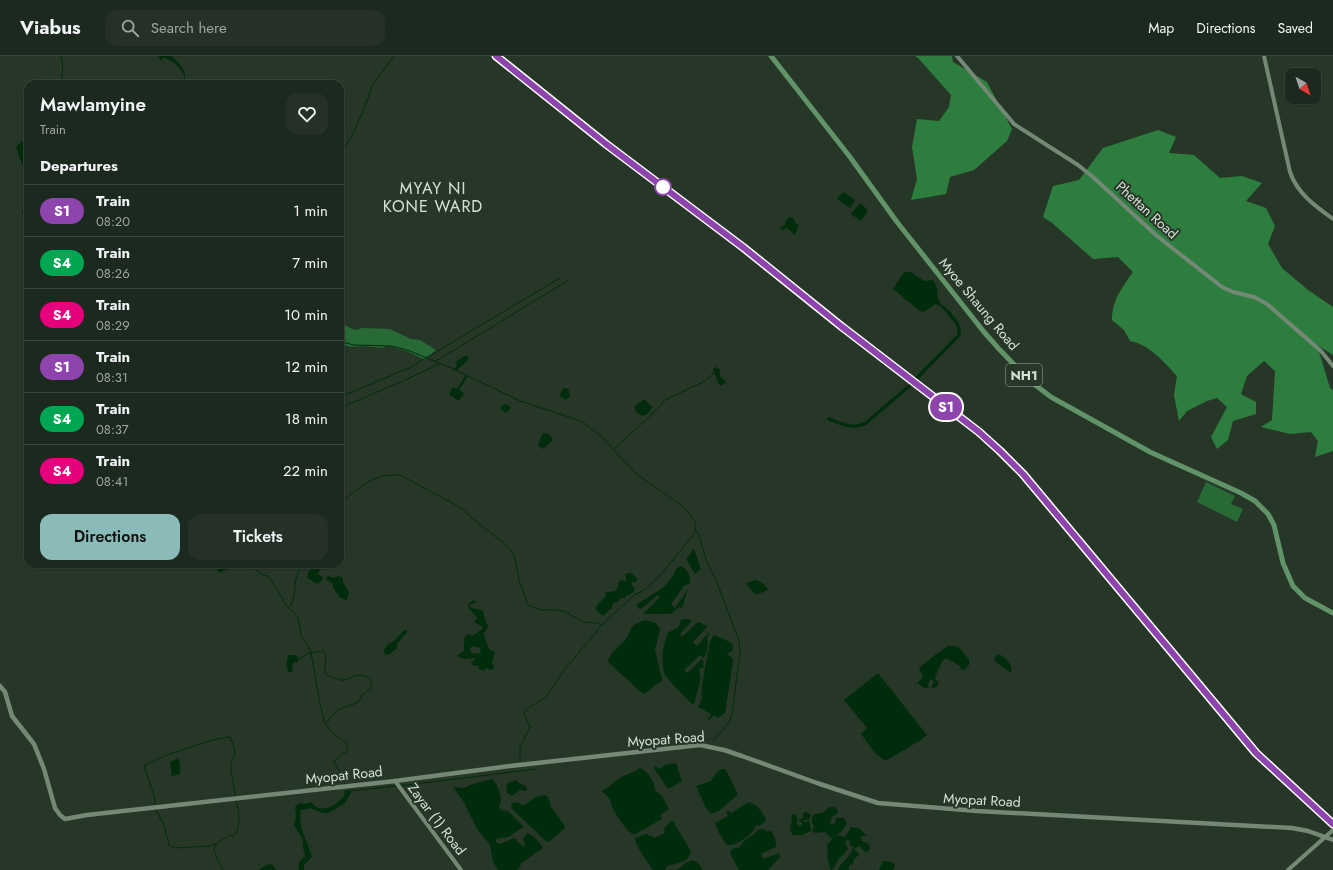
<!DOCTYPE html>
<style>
:root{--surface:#1c291e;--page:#253127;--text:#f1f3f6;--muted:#a0a6a4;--line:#3a453c;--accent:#8bbbb9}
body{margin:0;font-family:Jost,sans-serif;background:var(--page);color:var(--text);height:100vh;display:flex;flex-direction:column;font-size:15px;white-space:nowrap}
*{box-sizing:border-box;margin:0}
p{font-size:13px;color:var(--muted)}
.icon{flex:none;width:22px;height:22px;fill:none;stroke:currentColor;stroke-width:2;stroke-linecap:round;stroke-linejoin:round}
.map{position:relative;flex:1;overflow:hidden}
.drawer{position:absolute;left:24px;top:24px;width:320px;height:488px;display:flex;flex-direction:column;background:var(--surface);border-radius:12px;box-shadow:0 1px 3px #0004,0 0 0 1px var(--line)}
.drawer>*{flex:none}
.badge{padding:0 8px;border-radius:13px;font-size:14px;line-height:26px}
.needle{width:26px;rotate:141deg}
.fabs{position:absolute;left:1285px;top:12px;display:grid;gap:8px}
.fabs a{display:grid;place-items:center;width:36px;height:36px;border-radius:8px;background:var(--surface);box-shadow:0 1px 3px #0004,0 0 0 1px var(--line);font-size:20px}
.map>.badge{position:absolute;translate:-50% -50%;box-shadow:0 0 0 2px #fff}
h2{padding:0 16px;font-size:15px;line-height:36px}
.round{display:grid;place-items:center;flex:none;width:42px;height:42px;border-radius:12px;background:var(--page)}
.head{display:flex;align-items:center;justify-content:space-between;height:68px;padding:0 16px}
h1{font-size:19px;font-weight:600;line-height:30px}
.button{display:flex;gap:8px;margin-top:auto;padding:8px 16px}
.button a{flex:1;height:46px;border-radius:12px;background:var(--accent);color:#111;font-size:16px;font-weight:600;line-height:46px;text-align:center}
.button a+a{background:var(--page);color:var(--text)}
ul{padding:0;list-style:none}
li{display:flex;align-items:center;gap:12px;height:52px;padding:0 16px;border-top:1px solid var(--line)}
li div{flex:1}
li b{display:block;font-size:15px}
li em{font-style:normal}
li .badge{min-width:44px;font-weight:700;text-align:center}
header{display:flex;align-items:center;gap:24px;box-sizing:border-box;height:56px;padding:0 20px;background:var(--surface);border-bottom:1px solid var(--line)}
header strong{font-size:19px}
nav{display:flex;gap:22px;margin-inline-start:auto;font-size:14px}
.search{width:280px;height:36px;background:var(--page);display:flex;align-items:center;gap:10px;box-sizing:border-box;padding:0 14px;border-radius:12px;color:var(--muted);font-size:15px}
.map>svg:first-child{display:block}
.green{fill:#276a35}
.forest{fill:#2d7e3e}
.water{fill:#002c0b;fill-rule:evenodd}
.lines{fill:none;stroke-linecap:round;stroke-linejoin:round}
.stream{stroke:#002c0b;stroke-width:1}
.canal{stroke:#002c0b;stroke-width:3.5}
.tertiary{stroke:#748876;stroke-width:4}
.secondary{stroke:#748876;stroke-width:4.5}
.trunk{stroke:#619268;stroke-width:5}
.rail-casing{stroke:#b1bdb2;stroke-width:2.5}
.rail{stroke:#263728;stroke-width:1;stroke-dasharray:3;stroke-linecap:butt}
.line-casing{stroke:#fff;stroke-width:9}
.line{stroke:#8e44ad;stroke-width:6}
.stop-dot{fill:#fff;stroke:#8e44ad;stroke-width:2}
.labels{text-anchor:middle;stroke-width:4;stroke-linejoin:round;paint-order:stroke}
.shield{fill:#263728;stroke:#a0ada2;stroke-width:1}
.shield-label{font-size:13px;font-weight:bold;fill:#d5e0d6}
.street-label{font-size:14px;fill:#d5e0d6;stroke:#263728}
.quarter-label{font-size:16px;letter-spacing:1px;fill:#d5e0d6;stroke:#263728}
</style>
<header>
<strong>Viabus</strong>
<div class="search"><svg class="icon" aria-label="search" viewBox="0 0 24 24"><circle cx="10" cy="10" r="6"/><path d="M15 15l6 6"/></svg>Search here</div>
<nav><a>Map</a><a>Directions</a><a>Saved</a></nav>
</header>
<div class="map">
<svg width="1333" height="814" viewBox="0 0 1333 814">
<rect width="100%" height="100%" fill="#263728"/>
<g class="green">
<polygon points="340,268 343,268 352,273 356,274 362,272 390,273 411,283 420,284 436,294 425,304 409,296 393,291 387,290 382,292 364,290 351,291 340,288"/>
<polygon points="1206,426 1235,440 1231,448 1243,453 1237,466 1197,446"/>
</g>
<g class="forest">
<polygon points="915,0 952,0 953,6 987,26 1012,73 1007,85 974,114 950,121 946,138 911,144 917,123 912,91 917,63 939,65 949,51 951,39 919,3"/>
<path d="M1158,74L1176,81L1169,97L1194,99L1220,122L1242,120L1262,127L1246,145L1266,152L1275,170L1268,188L1282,212L1308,234L1333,251V299L1317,289L1330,332L1333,334V395L1315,401L1318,385L1311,376L1290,378L1261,371L1272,364L1275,315L1264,305L1247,320L1241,338L1256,346V358L1233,365L1228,384L1217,393L1211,381L1227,351L1217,342L1207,345L1187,355L1179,365L1174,339L1177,320C1163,305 1150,289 1130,285L1124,274L1112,264C1112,244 1122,232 1133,216L1118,201L1093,203L1051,166L1043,161L1053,130L1079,124L1103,92Z"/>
</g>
<g class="water">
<path d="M158,0H172C177,7 186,12 185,21C180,11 175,6 165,2H163L161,5Z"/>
<path d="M27,79H28V119L22,108L16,91C19,88 26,83 27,79Z"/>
<polygon points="843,136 855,144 850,152 837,143"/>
<polygon points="28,145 28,166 23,161 22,155"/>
<polygon points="860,147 867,153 867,157 861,165 851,158"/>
<polygon points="789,161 793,162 796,168 799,169 795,179 787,172 781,174 780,171 785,169 785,166"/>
<polygon points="904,216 911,216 924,225 933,224 937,232 938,242 941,248 952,257 952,260 951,261 941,251 936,248 923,256 920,255 893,233"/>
<polygon points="464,300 467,300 469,303 456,315 454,314 457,309 456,306"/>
<polygon points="716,311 720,314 720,320 726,326 721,330 717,327 718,326 713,314 714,312"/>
<polygon points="466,319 468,320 459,334 464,337 459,345 449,338 453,331 457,333"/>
<path d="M565,332C571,333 568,337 570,341L565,344L560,340L562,334Z"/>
<polygon points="644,343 652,351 648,358 642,360 636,356 634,351"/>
<polygon points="505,348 511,351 509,354 506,357 500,352"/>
<path d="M543,377L549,378L553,384L543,393L538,390C540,385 540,381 543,377Z"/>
<polygon points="694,493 701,513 695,518 686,503"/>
<polygon points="214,508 225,508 227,513 219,517"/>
<polygon points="314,508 323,508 318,518 322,520 323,523 318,528 307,522 309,515"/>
<path d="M681,510C687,512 691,521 690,528L685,529L671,548L675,552L688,533L682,552L679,551L671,558H643L660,541L658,539L641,553H639L636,549L664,531L674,519V517L678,511Z"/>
<polygon points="628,517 631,517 637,522 637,525 631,527 635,533 634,536 628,539 626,539 625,542 621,542 618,546 613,547 612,552 603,560 599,557 596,553 597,549 606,540 605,537 608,536 616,535 619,526 622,524 625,526 626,524 625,519"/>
<polygon points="328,520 333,522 339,520 343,522 343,526 349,536 347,544 340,542 333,531 333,528 326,523"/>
<path d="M755,524C760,525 766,529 768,534L756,539L746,528L747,527Z"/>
<path d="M474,544L476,547L470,548V550L472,552L482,554C485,559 484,564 488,569V571L485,576H483C486,582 486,588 490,594L495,596L492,607L494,611L492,614L487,612L483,615L479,613V610L472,609L471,606L475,604L474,602L464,603L456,600L464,595V583L468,578L471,580C476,579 479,575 483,572V571L474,566L477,562C474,556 469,555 468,548ZM472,590L480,592L481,596L479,598L471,597L470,593Z"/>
<path d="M682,563H689L692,565L680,578L682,581L698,566L708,570L693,586L697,590L709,576L707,584L708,587L706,599L703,602L700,599L684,614L687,617L702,603L703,604L704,612L702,611L699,614C703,625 696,636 695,646L693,649C690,647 666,621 665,619C661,609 662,589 667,581V578L669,576L679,571L680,565Z"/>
<path d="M645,564L656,567L660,573L655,594L662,624L661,626C653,628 650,636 643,638L608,606C610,595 622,589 627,581C630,577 630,573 633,570C636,567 640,566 645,564Z"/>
<polygon points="404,574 406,574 407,576 397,588 397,592 390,598 385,599 384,594 388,588 394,585"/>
<path d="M714,579L730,586L733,589V594L727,598L733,603V605L725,657L718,662L714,659L708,665H707L711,658L698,651L702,643C700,630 708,600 710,585Z"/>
<path d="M948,590C961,589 962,595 969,604V609L964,614H962L960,610C956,608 949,603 945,602L942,606L935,621L936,624L939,626C939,629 935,633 931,632L934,626L931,623L928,628L929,633L922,631L918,627L923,620L919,613L920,611L935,599Z"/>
<path d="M998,598C1004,600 1014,609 1011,616H1009C1004,611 998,609 994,603Z"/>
<path d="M290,599H295C298,600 299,603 298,606H294L292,609L293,615L289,617C286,611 286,606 288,600Z"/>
<polygon points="878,617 927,679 921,684 885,705 875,697 861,678 867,672 844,644"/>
<polygon points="178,702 180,707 180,718 172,720 170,706"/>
<polygon points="676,707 682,725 668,733 654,712 655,710 660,713 665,709"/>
<path d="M640,712C647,714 656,728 655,734L662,740L669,753L660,759L662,763L634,779C625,774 617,760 612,751C611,748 611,744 609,742C607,739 604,738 602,735C608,732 611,728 617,724C624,719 633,717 640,712Z"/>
<polygon points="721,713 724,713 726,714 738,738 720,754 711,758 706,752 696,730 711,725 717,716"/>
<path d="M492,723C498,728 501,739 501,747L499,749L500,754L508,755L523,770L522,772L508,781L496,783V786L500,788L514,782L516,783L519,787L524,791L525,788L523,783L527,777C534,779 540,786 543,792L523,806L517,814H498L493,806L490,789L477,773L463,745L453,731L464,732L473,728Z"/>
<polygon points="516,724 519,727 527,731 527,733 526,735 520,734 512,740 507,737 506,729 508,727"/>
<path d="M350,734L351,737L344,748L328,757H323L310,752L301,754C297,771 308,785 312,801L304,809V814H299C298,808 299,804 305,801C305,795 301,790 303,784L294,769L296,761L295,751L299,747L305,748L311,746C321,760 338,749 345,738L344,735Z"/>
<polygon points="545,739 548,741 551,751 565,770 564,773 549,786 546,785 513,754 511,750 512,747 517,746 523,750 536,741"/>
<path d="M749,746C756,748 763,756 766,764L765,766L759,770L756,769C755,777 736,791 727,789L719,777L715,767L728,760L726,756L728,754L731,757Z"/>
<path d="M830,751H835L838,755L837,758L832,760L830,768L832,769L835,767L836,762H844L847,767L843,774L834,781L838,779L845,781L851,771L859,772L866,779L865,780L860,781L863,786H866L870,790L869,794L866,796L863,794L860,790L854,793L855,795L858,796L859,799L854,803L853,808L849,810V814H838C841,805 852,800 853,791L850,790V785L847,784C843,788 848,790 848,793L838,804L833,813L831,814C827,806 828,798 827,789L832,783L825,776L815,777L812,775L814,771L812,767V761L815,758L822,757Z"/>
<polygon points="805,756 808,757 811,759 809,764 803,764 804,766 808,765 810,767 811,775 802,779 793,779 791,776 790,770 792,766 791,760 793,758 796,759 798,764 796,766 798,770 801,770 803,768 799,764 803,762 803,758"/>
<path d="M671,765H673L675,769L691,795C690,806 675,808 667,810L665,814H653C648,806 636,792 635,782L647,778L655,782L665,777L664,772Z"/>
<path d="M760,773H764L768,776L770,774C774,778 777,786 776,791L761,798L763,803L779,797L780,801L768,814H739L730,797L733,792H739L743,786Z"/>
<path d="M692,804L697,806L703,814H677C681,810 687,806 692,804Z"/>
<polygon points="883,805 888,805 895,808 893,814 879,814"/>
<polygon points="271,808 277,814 259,814 266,809"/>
</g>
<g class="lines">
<g class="stream">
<polyline points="61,28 63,11 61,0"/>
<polyline points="182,28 185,21"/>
<polyline points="340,100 354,76 366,48 372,30 394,0"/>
<polyline points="340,285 353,289 392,290 410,295 458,315 520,345 569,361 584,367 602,381 635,417 678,447 687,455 695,465 696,471 694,478 661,519 646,533 633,540 622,550 602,569 565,613 546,641 527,653 524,658 530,671 520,691 520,706"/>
<polyline points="436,305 569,224"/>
<polyline points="340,341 409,312 560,222"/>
<polyline points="340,352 403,325 439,308"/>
<polyline points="614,393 651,359 665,344 705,325 714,317"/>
<polyline points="340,446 369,425 382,420 392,419 400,419 456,449 464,454 473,463 505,488 514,498 519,524 528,549 540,554 558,554 566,556 583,566 598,567 602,569"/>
<polyline points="696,475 699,479 706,504 718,529 739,585 740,596 732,658 730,665 713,685"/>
<polyline points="249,508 261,518 269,521 287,550 298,561 301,580 309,591 312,602 319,643 324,665 330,674 334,679 341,683 346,687 348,693 346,696 340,699 334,706 344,723 345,730"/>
<path d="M290,551C295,543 294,533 296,523C297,518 300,514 301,508"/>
<path d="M298,603L309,597L323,595L326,599L325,617L328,620C333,621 340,625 345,624C348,623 351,621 354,620C360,618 365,620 370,623L372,628L370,634L362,639L359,646L338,654L326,667"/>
<polyline points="399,730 536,713"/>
<polyline points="350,735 396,730"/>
<path d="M155,749V742L144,710C149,708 153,705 158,703C168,698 221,680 230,681C232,686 235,692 235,697C234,703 230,706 231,713C231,721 235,730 235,739"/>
<polyline points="156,754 164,769 169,789 175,792 210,790 217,787 214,794 217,802 223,814"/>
<path d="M218,787L229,779L233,780L237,776C237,770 239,768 239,763C239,757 238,751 236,745"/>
</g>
<g class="canal">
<path d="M917,322L959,279C960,269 956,265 949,258"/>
<path d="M829,363C842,368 853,374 866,367L909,330"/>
</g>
<g class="tertiary">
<polyline points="957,0 1014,68 1078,109 1093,121 1157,180 1222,231 1233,236 1254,241 1267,248 1321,295 1333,310"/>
<path d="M1264,0L1290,116C1297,137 1315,150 1333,163"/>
<polyline points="395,725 461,814"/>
<polyline points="1288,814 1333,774"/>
</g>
<polyline class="secondary" points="0,630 5,636 12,660 34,688 44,713 55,752 60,759 65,763 87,759 395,725 510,710 700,689 724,694 742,700 817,727 878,747 977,755 1292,772 1308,775 1333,784"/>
<polyline class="trunk" points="771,0 850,101 897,166 984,276 999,293 1030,325 1051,341 1150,396 1241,437 1255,445 1268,458 1274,469 1283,507 1293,530 1305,542 1333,557"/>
<defs>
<polyline id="rail" points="496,0 607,88 744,192 841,270 986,382 1023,418 1256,697 1333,768"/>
</defs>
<use href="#rail" class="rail-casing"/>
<use href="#rail" class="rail"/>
</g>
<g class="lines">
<defs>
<polyline id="line" points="496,0 606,88 744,192 841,270 979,376 1000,395 1023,418 1256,697 1333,768"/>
</defs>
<use href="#line" class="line-casing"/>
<use href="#line" class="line"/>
</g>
<circle class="stop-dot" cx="663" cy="131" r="8"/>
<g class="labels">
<rect class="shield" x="1006" y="308" width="36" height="22" rx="3"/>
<g class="shield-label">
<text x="1024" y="324">NH1</text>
</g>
<g class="street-label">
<text transform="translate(1147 154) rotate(42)" y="5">Phettan Road</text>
<text transform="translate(979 248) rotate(50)" y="5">Myoe Shaung Road</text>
<text transform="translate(666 683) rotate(-4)" y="5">Myopat Road</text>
<text transform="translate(344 719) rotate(-6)" y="5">Myopat Road</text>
<text transform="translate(982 744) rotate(3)" y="5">Myopat Road</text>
<text transform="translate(437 763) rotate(53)" y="5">Zayar (1) Road</text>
</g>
<g class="quarter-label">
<text x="433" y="138">MYAY NI<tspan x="433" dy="18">KONE WARD</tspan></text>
</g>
</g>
</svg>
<div class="fabs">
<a><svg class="needle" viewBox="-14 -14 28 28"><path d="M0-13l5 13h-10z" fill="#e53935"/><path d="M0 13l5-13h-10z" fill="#a0a6a4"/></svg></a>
</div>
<b class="badge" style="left:946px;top:351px;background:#8e44ad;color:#fff">S1</b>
<section class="drawer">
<div class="head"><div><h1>Mawlamyine</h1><p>Train</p></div><a class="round"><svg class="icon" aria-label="heart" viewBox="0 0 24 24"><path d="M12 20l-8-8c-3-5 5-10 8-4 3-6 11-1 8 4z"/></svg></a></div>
<h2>Departures</h2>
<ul>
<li><span class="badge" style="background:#8e44ad;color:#fff">S1</span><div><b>Train</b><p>08:20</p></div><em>1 min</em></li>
<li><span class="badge" style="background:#00a651;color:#fff">S4</span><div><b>Train</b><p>08:26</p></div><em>7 min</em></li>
<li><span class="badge" style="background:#e6007e;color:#fff">S4</span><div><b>Train</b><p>08:29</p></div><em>10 min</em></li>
<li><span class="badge" style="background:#8e44ad;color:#fff">S1</span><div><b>Train</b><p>08:31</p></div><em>12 min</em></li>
<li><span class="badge" style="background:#00a651;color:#fff">S4</span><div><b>Train</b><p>08:37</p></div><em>18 min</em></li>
<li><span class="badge" style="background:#e6007e;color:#fff">S4</span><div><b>Train</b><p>08:41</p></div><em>22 min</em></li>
</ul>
<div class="button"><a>Directions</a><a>Tickets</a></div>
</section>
</div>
